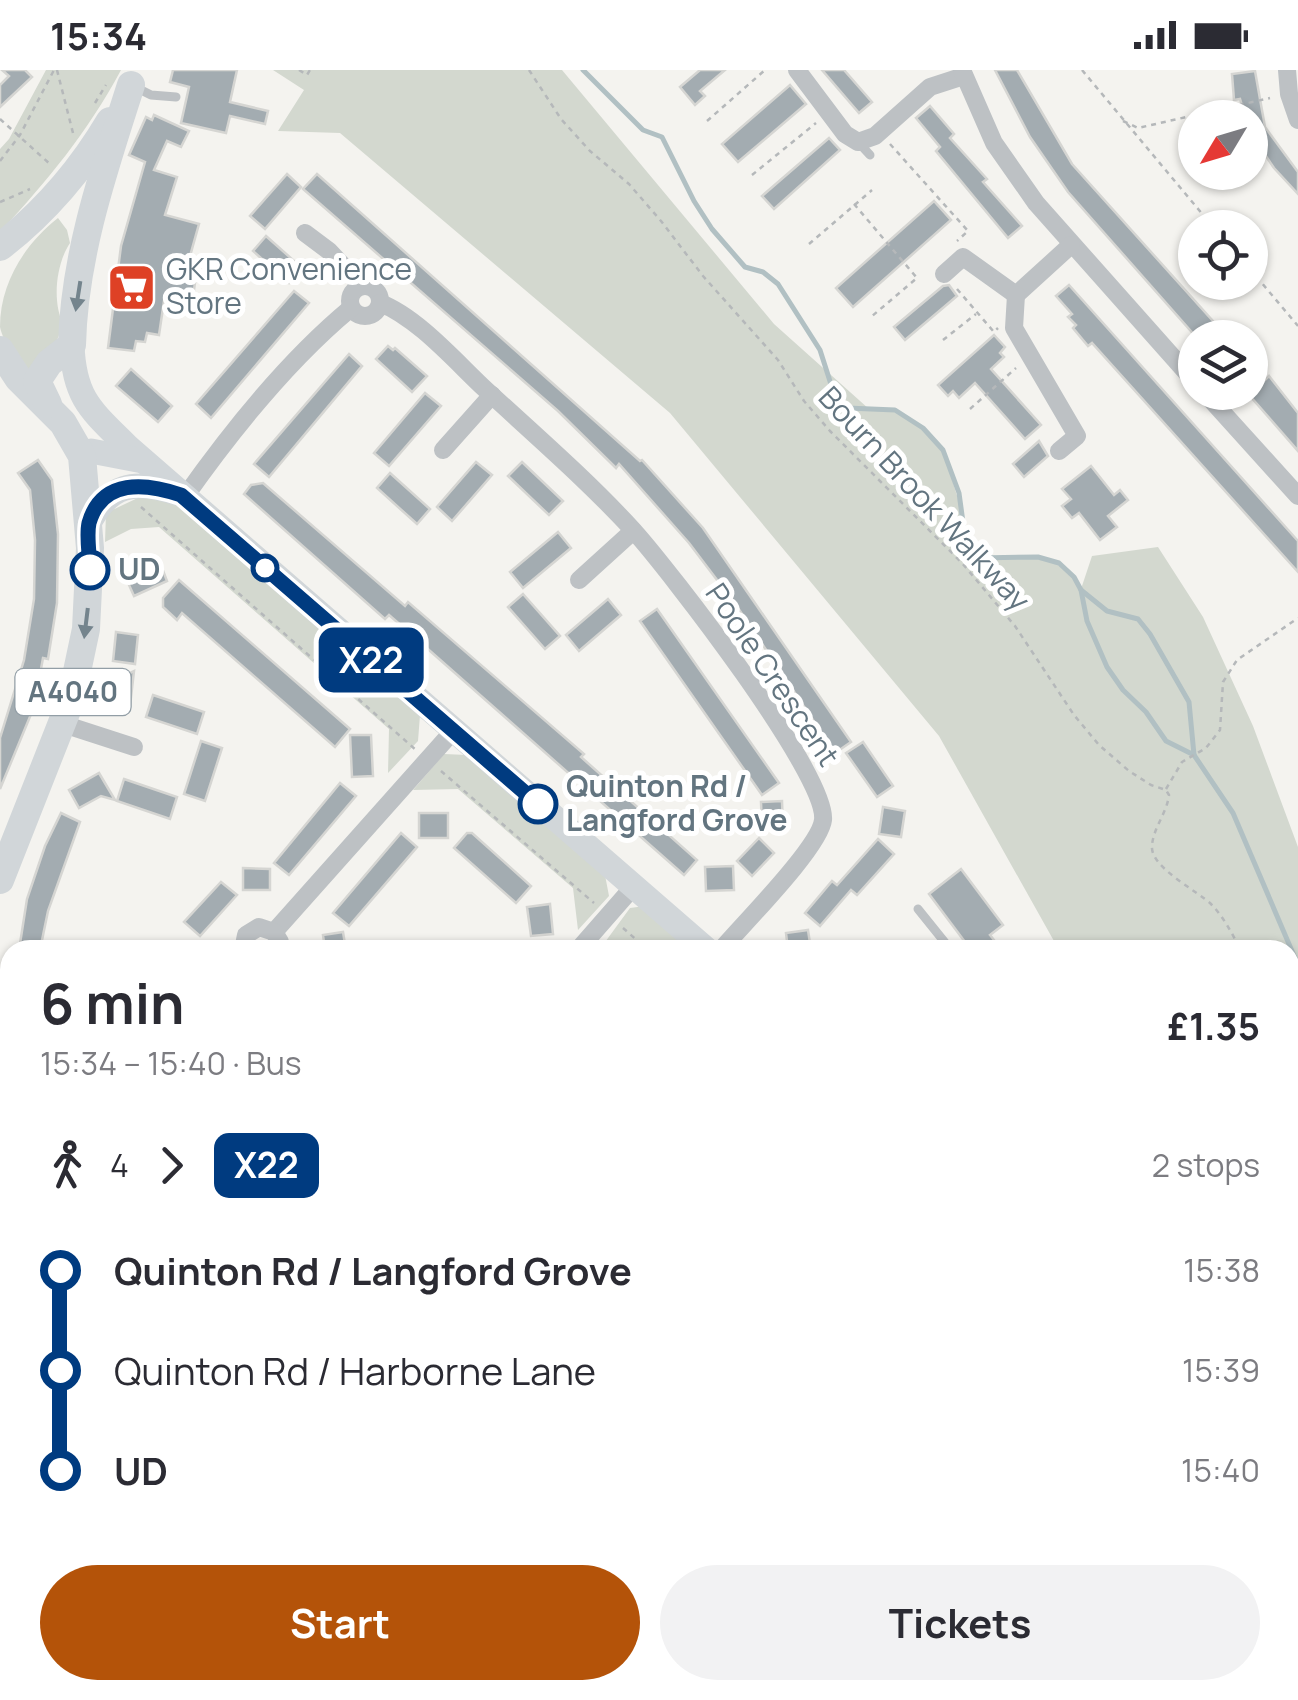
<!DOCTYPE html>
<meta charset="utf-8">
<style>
:root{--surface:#fff;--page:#f2f2f3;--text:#2b2b33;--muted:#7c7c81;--accent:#b45309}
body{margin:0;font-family:Manrope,sans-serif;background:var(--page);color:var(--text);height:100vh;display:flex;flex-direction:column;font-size:38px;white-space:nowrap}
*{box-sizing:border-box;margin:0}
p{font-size:32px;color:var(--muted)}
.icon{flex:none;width:55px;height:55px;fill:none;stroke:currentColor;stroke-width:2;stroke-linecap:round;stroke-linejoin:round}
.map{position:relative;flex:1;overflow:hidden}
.drawer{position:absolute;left:0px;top:870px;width:1300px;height:760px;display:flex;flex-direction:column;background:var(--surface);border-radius:30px 30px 0 0;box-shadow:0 2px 8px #0004}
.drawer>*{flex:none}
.badge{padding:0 20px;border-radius:15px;font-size:35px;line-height:65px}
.needle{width:65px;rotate:232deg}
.tools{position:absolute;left:1178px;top:30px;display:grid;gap:20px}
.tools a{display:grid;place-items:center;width:90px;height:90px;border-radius:50%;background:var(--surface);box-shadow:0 2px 8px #0004;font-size:50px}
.map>.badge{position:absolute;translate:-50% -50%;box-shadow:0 0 0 5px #fff}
.legs{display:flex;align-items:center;gap:15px;height:110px;padding:0 40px;font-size:32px}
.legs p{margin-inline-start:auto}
.overview{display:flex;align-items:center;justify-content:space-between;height:170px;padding:0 40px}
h1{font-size:55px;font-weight:700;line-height:75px}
.primary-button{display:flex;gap:20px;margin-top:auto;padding:20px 40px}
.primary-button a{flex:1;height:115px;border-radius:60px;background:var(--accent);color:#fff;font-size:40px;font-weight:700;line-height:115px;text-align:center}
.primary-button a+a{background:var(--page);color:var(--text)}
ul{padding:0 40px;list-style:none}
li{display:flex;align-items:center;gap:35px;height:100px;font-size:38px}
li i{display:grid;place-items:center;width:15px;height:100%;margin:0 12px;background:currentColor}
li i::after{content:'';width:25px;height:25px;margin:-12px;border:8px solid;border-radius:50%;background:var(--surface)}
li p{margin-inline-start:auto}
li:first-child i{background:linear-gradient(#0000 50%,currentColor 0)}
li:last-child i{background:linear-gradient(currentColor 50%,#0000 0)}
.status{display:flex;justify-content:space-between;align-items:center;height:70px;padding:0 50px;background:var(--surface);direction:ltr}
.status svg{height:28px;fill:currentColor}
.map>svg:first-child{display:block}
.built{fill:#e4e5e3}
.green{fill:#d3d8cf}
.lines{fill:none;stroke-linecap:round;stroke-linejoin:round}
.stream{stroke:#b1c0c3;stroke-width:5}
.building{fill:#a3acb1;stroke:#d5d5d2;stroke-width:2.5}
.path{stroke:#b5b8ba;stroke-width:2.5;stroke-dasharray:5 5;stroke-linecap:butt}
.lane{stroke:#bdc1c4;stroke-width:9}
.street{stroke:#bdc1c4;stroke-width:18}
.secondary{stroke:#d1d6d9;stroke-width:25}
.primary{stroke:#d1d6d9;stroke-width:28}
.oneway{fill:#74848d}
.line-1-casing{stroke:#fff;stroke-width:22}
.line-1{stroke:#003b80;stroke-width:15}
.stop-1-dot{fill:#fff;stroke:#003b80;stroke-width:5}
.labels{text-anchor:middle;stroke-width:10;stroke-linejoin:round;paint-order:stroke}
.shield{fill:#fff;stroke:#929ea6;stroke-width:2.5}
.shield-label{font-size:28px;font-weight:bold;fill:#637580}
.poi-label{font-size:30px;fill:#637580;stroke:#fff;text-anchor:start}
.street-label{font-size:30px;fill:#637580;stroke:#fff}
.stop-label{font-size:30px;font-weight:bold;fill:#637580;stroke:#fff;text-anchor:start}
</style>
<div class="status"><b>15:34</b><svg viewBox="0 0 49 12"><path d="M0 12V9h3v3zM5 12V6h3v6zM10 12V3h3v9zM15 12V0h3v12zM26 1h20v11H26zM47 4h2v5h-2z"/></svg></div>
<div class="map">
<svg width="1298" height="1630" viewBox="0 0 1298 1630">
<rect width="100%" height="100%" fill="#f4f3ef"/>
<polygon class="built" points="825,1620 945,1620 933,1630 811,1630"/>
<g class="green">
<path d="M46,0H121C87,63 48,110 0,162V79L9,69Z"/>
<path d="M273,0H562L774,254L869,339L895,340L923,358L943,380L976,488C1022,489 1053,475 1081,519L1092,486L1158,477L1203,547L1253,656L1298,777V1088L1290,1083V880H1059L939,666L670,343L340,63L278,61L304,20Z"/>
<path d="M58,148L67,160L70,173C56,194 52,231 63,254L55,276L28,306C19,291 3,273 0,257C0,212 26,173 58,148Z"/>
<polygon points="144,425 173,432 420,645 418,671 388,703 389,659 159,457 131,459 105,472 106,443"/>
<polygon points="444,684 467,685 605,805 609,826 578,860 573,818 458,719 413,720"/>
<polygon points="645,836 694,880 643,880 638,876 600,879 630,838"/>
<polygon points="4,960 10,960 10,1129"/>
<polygon points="0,1484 8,1630 0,1630"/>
<polygon points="42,1620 545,1620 537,1630 42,1630"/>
</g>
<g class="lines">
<g class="stream">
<polyline points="583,0 643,60 662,67 694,131 712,159 745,197 763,202 778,214 820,280 836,330 847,338 895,340 923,358 943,380 959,423 965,467 976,488 1038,487 1059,493 1074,507 1081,520 1087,551 1107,597 1123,620 1146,642 1166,671 1194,685 1233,743 1298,895"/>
<polyline points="1081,520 1107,541 1138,549 1150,564 1189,632 1194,685"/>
</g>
</g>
<g class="building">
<polygon points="2,0 25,0 32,7 0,37 0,15 9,6"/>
<polygon points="173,0 237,0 230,32 268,41 265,54 230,46 226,63 181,53 189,17 170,12"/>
<polygon points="700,0 725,0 700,21 705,26 695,35 680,17"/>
<polygon points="822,0 844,0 872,32 859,43"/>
<polygon points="995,0 1017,0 1072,94 1221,260 1214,268 1197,268 1068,122 1030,67"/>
<polygon points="1255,1 1265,57 1298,102 1298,124 1274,98 1250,63 1250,48 1246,48 1240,29 1234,30 1232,4"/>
<polygon points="790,15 806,34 738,92 722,74"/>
<polygon points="930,36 954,64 950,68 987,109 983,112 1022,156 1008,168 936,81 940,77 916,48"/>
<polygon points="154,45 189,61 181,77 167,71 154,100 177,107 165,145 199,154 185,204 196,205 192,235 164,231 159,265 147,263 145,272 136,271 134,281 108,278 121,176 145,92 129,85 146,47 152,50"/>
<polygon points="829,68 840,80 774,139 762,126"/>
<polygon points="287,104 301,117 265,159 250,146"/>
<polygon points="317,104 640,391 642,390 703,458 851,672 835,683 736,535 689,473 619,394 616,398 558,341 303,119"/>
<polygon points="934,131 951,150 853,237 836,218"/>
<polygon points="266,166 302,198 289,213 253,181"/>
<polygon points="949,215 957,226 905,270 894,257 943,216"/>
<polygon points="1069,215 1298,471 1298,502 1092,273 1088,276 1073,258 1076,255 1068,247 1072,244 1056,226"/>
<polygon points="294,221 309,233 211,348 196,334"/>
<polygon points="994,265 1005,277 1000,283 1004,287 991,299 1041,355 1025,369 975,313 959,328 953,321 948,326 938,315"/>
<polygon points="388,276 393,280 395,278 427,306 412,322 376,289"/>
<polygon points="349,284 362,296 269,407 254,394"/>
<polygon points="1250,293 1265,310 1269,306 1298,343 1298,381 1250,326"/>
<polygon points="131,299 172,336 158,352 116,316"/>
<polygon points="425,323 441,336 389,396 374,383"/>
<polygon points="1039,371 1048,386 1024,407 1013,394"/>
<polygon points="38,390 52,410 58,464 57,533 48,589 43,588 34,637 0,719 0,668 24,590 34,529 35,470 30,420 18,403"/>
<polygon points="476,392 492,405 452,451 437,437"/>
<polygon points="522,392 563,431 549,445 508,406"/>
<polygon points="1091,396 1114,425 1120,420 1128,430 1108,446 1117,457 1100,470 1079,443 1072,448 1062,436 1071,429 1062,419"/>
<polygon points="390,403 430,439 417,454 377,418"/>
<polygon points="263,413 405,536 408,532 584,684 581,687 697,790 684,805 404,558 389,545 385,549 244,424 251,415"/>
<polygon points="558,462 571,478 523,518 510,502"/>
<polygon points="152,494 155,501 162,498 167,511 134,526 125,506"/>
<polygon points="179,510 350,659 335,677 182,543 177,550 163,537 163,528"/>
<polygon points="523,524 560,566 545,579 508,537"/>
<polygon points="608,529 621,545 579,581 566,565"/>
<polygon points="657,539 779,713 762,725 640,551"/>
<polygon points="116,562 138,565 135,594 113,591"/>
<polygon points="134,601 130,636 121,640 108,613"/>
<polygon points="153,625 204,642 197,664 146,647"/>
<polygon points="350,665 371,665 373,706 352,707"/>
<polygon points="201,671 222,678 205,731 184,724"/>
<polygon points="863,672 893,716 877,727 846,683"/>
<polygon points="99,703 115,730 101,726 79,738 69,720"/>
<polygon points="124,709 177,727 170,749 117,731"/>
<polygon points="340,713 356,726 289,805 274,793"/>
<polygon points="782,731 783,759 762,759 761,732"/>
<polygon points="883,737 905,741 901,767 879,764"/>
<polygon points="61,743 80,752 48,841 40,880 19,880 27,829 45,776"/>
<rect x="419" y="743" width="29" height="25"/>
<polygon points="401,763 417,777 349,856 333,843"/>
<polygon points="467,763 472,763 531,816 516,833 454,778"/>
<polygon points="759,768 774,783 752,806 737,791"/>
<polygon points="878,769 894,784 857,825 851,820 820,856 805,843 832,811 837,815"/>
<polygon points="733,796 734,820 706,821 705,797"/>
<polygon points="243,798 270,799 270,820 243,820"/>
<polygon points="961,799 1003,855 990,865 1002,880 971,880 929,824"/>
<polygon points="221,812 237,825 200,866 184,852"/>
<polygon points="550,834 553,864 531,866 527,837"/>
<polygon points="808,860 811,880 788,880 786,863"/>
<polygon points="343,862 346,880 325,880 323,865"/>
</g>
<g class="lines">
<g class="path">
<polyline points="57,0 74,67"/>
<polyline points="299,0 307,5 310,0"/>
<path d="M529,0L561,49L590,81L629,114L661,151L703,206L778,290L804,331L830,361L962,493L1015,556L1074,645L1099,675L1129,701L1151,715L1166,720L1169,725C1167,743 1153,758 1152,776C1150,797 1196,820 1211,834C1224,847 1232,864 1241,880"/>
<polyline points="1082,0 1214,158"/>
<polyline points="95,33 106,15"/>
<polyline points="0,49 51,95"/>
<polyline points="707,51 765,0"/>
<polyline points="1123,51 1138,58 1270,28"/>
<polyline points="890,74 968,161 957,171"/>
<polyline points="0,91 20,65 54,0"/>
<polyline points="752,105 816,53"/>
<polyline points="0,132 30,119"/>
<polyline points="854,134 917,208 871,247"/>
<polyline points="809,174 872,120"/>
<polyline points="1250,199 1298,256"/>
<polyline points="957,219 994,262 998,258"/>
<polyline points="943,270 976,244"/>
<polyline points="970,339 1016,298"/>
<polyline points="141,437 416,680"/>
<polyline points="441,701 594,833"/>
<polyline points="1166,719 1182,692 1206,678 1220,660 1223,612 1237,590 1298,548"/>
<polyline points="623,858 648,880"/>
<polyline points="1290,949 1298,958"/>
<polyline points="0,973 10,983"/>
<polyline points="1290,1056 1298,1061"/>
<polyline points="1290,1157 1298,1161"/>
<polyline points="1292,1214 1298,1190"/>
<polyline points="1290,1215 1298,1213"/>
</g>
<g class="lane">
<polyline points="133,16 151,25 176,27"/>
<polyline points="858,72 870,85"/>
<polyline points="918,839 951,880"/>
<polyline points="1140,1620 1146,1630"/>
<polyline points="922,1630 935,1620"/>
</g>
<g class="street">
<polyline points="797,0 845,64 858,72 875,66 930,17 964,6"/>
<polyline points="962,0 994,73 1036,133 1195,312"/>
<polyline points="1287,0 1289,24 1298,50"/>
<polyline points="305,163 329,181 362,216"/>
<polyline points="944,204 963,187 1016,225 1071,175"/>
<circle cx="365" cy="231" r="15"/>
<polyline points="1016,225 1014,258 1077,366 1059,381"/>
<path d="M380,233C417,247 456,292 485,319C535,365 587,410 633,460C669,500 828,705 823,750C820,777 742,855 721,880"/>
<polyline points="1204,322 1298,426"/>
<polyline points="443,380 492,325"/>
<path d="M184,428C232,360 287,291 351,238"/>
<polyline points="579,510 633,461"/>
<polyline points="63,654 134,677"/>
<polyline points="274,862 454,660"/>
<polyline points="243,880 246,865 259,857 274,862 280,872 279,880"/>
<polyline points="578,880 634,816"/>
<polyline points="868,880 880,880"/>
<polyline points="761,1620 769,1630"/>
<polyline points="1016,1620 1021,1630"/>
<polyline points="790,1630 804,1620"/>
</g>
<g class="secondary">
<path d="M72,275C74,329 92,341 128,377L707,880"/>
<polyline points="82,386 91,381 143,391"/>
<path d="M88,455C109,414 134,409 176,423"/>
<polyline points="1290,1577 1298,1592"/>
<polyline points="1288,1620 1293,1630"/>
</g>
<g class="primary">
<path d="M0,177C45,142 81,100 110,51"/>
<polyline points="0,280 18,308 63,353 82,386 90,478 86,559 71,630 0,810"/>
<path d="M48,334L37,311L49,293L72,275C74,186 104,99 131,15"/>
<polyline points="0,1242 10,1384"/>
<polyline points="22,1620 23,1630"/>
</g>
</g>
<defs><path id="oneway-solid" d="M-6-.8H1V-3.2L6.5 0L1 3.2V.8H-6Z" transform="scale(2.5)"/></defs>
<g class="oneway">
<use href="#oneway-solid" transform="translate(78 226) rotate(99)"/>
<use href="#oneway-solid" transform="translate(86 553) rotate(97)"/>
</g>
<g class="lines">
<defs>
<path id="line-1" d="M90,500C90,486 86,467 89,453C102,408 146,413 181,425L538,734"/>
</defs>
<use href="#line-1" class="line-1-casing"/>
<use href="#line-1" class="line-1"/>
</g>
<defs>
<symbol id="supermarket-square" viewBox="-11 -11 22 22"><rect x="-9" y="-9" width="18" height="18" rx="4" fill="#de4125" stroke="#fff"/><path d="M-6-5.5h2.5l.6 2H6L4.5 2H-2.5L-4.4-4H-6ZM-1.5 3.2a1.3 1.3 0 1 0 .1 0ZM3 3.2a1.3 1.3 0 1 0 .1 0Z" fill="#fff"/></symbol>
</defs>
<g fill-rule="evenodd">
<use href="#supermarket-square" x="104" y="190" width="55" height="55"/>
</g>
<g class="stop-1-dot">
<circle cx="265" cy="498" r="12"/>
<circle cx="90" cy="500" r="18"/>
<circle cx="538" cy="734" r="18"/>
</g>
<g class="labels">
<rect class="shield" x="15.5" y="599" width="115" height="46" rx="8"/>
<g class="shield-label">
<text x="73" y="632">A4040</text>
</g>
<g class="poi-label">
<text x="166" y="210">GKR Convenience<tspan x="166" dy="34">Store</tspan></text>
</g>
<g class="street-label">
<text transform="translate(924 429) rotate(47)" y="10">Bourn Brook Walkway</text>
<text transform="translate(772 605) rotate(56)" y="10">Poole Crescent</text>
</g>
<g class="stop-label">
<text x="118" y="510">UD</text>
<text x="566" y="727">Quinton Rd /<tspan x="566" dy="34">Langford Grove</tspan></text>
</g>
</g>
</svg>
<div class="tools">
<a><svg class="needle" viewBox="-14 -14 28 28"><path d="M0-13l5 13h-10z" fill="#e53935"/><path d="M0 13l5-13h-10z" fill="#7c7c81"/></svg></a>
<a><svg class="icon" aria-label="locate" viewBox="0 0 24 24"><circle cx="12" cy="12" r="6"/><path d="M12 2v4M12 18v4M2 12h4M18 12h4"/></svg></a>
<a><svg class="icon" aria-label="layers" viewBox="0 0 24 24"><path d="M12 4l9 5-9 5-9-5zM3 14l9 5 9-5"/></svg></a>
</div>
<b class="badge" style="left:371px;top:590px;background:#003b80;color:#fff">X22</b>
<section class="drawer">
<div class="overview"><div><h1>6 min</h1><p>15:34 – 15:40 · Bus</p></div><b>£1.35</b></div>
<div class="legs"><svg class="icon" aria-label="walk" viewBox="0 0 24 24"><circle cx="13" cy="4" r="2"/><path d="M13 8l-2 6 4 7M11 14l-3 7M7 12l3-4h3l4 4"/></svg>4<svg class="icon" aria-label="forward" viewBox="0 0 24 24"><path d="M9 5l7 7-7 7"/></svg><b class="badge" style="background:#003b80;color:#fff">X22</b><p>2 stops</p></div>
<ul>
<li><i style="color:#003b80"></i><b>Quinton Rd / Langford Grove</b><p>15:38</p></li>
<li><i style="color:#003b80"></i><span>Quinton Rd / Harborne Lane</span><p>15:39</p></li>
<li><i style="color:#003b80"></i><b>UD</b><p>15:40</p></li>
</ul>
<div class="primary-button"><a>Start</a><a>Tickets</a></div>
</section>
</div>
